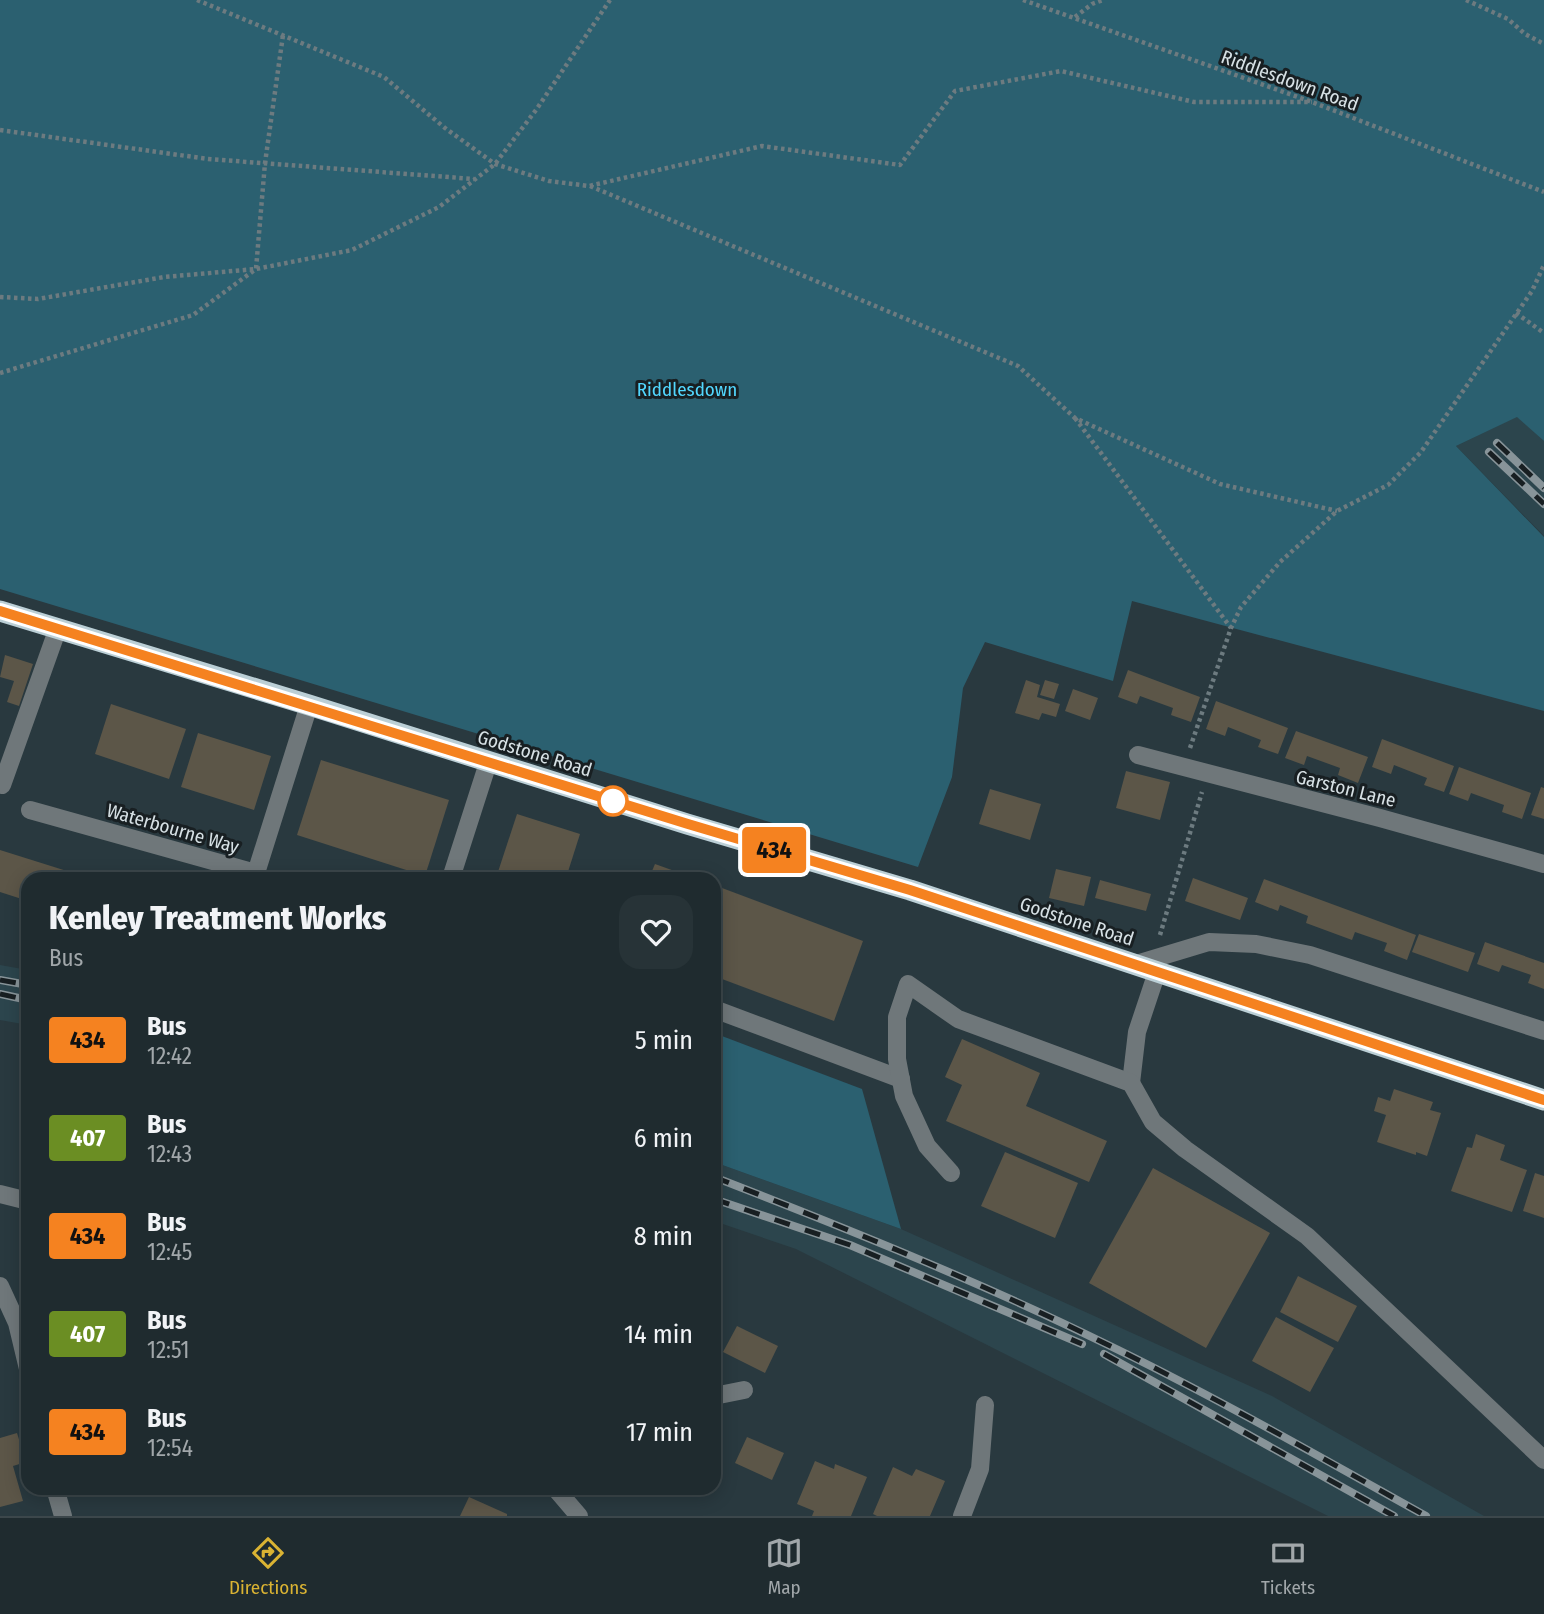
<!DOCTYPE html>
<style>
:root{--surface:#1f2b2f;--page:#273337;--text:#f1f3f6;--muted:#a1a7aa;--line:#3c474b;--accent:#dab333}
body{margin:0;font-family:"Fira Sans Condensed",sans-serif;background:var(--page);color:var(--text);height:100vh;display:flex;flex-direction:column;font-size:26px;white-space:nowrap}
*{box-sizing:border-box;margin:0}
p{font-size:23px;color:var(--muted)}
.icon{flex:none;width:38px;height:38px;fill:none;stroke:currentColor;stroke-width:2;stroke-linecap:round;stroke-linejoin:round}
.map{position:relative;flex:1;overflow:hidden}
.sheet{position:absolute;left:21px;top:872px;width:700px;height:623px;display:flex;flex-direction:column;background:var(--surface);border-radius:21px;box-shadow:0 4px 18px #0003,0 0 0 2px var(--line)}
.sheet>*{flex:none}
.badge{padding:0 14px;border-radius:5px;font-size:24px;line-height:46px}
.map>.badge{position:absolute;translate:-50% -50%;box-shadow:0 0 0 4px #fff}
.round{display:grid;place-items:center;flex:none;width:74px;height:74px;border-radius:21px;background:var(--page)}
.headline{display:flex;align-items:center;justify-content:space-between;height:119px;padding:0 28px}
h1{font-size:33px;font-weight:800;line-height:52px}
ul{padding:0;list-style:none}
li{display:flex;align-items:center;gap:21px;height:98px;padding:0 28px}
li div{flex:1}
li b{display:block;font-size:26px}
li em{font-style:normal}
li .badge{min-width:77px;font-weight:700;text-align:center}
.menu{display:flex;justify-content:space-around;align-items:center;height:98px;border-top:2px solid var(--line);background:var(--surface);font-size:19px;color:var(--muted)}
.menu a{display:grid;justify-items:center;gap:4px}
.menu .current{color:var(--accent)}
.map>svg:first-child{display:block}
.built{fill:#2c454d}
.green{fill:#2b6070}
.building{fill:#5c5648}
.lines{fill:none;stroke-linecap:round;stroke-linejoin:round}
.path{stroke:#6d7b80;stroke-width:4.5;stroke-dasharray:3.5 3.5;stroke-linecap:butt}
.minor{stroke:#6f777a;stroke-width:18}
.highway{stroke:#bbcfd6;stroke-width:21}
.rail-casing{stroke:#889499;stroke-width:8}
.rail{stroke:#181f22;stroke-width:5;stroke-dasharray:16;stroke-linecap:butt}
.line-casing{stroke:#fff;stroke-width:16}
.line{stroke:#f58220;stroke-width:10}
.stop-dot{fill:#fff;stroke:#f58220;stroke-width:3.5}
.labels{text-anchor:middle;stroke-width:6;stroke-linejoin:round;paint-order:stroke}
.street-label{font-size:19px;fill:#d7e1e5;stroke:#181f22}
.park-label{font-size:19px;fill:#52d7fe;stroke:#181f22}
</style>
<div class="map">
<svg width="1544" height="1516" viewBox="0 0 1544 1516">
<rect width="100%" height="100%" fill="#29393f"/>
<g class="built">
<polygon points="1518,416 1544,441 1544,536 1456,446"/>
<polygon points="0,965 28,970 28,1025 0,1020"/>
<polygon points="714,1162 901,1229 1272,1396 1484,1516 1328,1516 796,1249 714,1221"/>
</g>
<g class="green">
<polygon points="0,0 1544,0 1544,441 1517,417 1456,446 1544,537 1544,711 1132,601 1113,681 985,642 963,688 952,777 918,867 0,589"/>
<polygon points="714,1033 862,1089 901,1229 714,1162"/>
</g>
<g class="building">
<polygon points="5,655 33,664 19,706 7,702 14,681 0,677"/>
<polygon points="1128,670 1200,697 1191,722 1171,715 1173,708 1140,696 1137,704 1118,697"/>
<polygon points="1026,680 1040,685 1037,697 1060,704 1056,717 1042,713 1039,720 1015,713"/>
<polygon points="1045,680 1059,684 1054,699 1040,695"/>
<polygon points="1073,689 1098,698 1090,720 1065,711"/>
<polygon points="1216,701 1288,728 1278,754 1258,747 1261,740 1228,727 1225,736 1206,729"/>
<polygon points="111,704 186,729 169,779 95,754"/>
<polygon points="1296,731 1368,757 1358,783 1338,775 1340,768 1307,756 1304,765 1285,758"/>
<polygon points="198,733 271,756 254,810 181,787"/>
<polygon points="1382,739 1454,766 1444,792 1424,785 1427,778 1394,765 1391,774 1372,767"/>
<polygon points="321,760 449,800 425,876 297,835"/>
<polygon points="1459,767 1531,793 1522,819 1502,812 1504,805 1471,793 1468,801 1449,794"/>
<polygon points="1126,771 1170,782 1160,820 1116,808"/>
<polygon points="1541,787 1544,788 1544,819 1531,815"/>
<polygon points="990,789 1041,804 1030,840 979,824"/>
<polygon points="517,814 580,834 566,878 496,878"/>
<polygon points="0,850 70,872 68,878 28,878 28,901 0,892"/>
<polygon points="655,864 694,878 649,878"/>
<polygon points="1056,869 1091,877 1084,906 1049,898"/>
<polygon points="1193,878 1248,898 1240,920 1185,901"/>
<polygon points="1264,879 1416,935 1407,960 1384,951 1387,943 1355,932 1352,940 1306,923 1308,916 1280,905 1278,911 1255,902"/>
<polygon points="1100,880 1151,894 1146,911 1095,898"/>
<polygon points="714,885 863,941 834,1021 714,976"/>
<polygon points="1419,934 1475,953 1468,972 1412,952"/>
<polygon points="1485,942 1544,963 1544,989 1528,983 1531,975 1502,965 1499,972 1477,964"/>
<polygon points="962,1039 1040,1073 1026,1106 1107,1141 1089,1182 946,1121 962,1085 945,1077"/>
<polygon points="1394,1089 1433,1102 1430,1110 1441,1113 1427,1156 1416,1152 1416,1155 1377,1142 1386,1115 1374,1111 1378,1097 1390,1101"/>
<polygon points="1476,1134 1505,1145 1500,1160 1527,1170 1512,1212 1451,1191 1467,1147 1472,1148"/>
<polygon points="1005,1152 1078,1183 1055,1238 981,1206"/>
<polygon points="1153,1168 1270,1233 1206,1348 1089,1283"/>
<polygon points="1535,1173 1544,1176 1544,1218 1523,1211"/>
<polygon points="1298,1276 1357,1306 1338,1342 1280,1312"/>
<polygon points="1276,1317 1334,1348 1310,1392 1252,1361"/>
<polygon points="737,1326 778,1346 765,1373 723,1352"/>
<polygon points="17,1433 26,1462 13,1466 23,1501 0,1507 0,1438"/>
<polygon points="747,1437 784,1453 772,1480 735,1463"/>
<polygon points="815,1461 834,1469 835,1464 867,1477 851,1516 812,1516 814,1511 797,1504"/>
<polygon points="893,1467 912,1476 916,1469 945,1481 930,1516 877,1516 873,1514"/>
<polygon points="104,1488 133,1488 114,1494"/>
<polygon points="469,1497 507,1514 507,1516 460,1516"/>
</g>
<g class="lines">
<g class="path">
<polyline points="197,0 384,77 445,128 495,164 549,181 589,186 762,146 900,165 955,91 1061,71 1194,102 1312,102"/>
<polyline points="1023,0 1312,102 1544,192"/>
<polyline points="1466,0 1508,19 1525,34 1544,44"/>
<polyline points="1075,17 1092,4 1103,0"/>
<polyline points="0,130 208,159 474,179"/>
<polyline points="590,186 1018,366 1075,418 1220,484 1337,511"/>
<polyline points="0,297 38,299 164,277 256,269 352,250 439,207 495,164 536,110 610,0"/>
<polyline points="1516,313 1544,333"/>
<polyline points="0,373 193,315 256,269 265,163 283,35"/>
<polyline points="1075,418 1231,628"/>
<polyline points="1190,748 1231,628 1241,607 1280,562 1337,511 1388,485 1421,452 1532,291 1544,265"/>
<polyline points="1160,935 1202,792"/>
</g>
<g class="minor">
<polyline points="1138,755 1380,818 1544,864"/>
<polyline points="2,785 58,628"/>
<polyline points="30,810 256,873 309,705"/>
<polyline points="451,878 488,763"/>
<polyline points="1136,964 1209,942 1256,944 1310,955 1544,1031"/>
<polyline points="714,1009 901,1079"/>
<polyline points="1131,1083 1137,1032 1157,972"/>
<polyline points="951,1173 927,1146 904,1096 897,1059 897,1017 908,984 958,1019 1131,1083 1153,1122 1185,1149 1307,1236 1544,1460"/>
<polyline points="0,1194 28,1201"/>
<polyline points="0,1286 17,1323 28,1369"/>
<polyline points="714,1396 744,1390"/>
<polyline points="55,1488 63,1516"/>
<polyline points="555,1488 579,1516"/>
<polyline points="962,1516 980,1469 985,1405"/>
</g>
<polyline class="highway" points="0,611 309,705 687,824 910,890 1544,1100"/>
<defs>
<g id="rail">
<polyline points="1497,443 1544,488"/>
<polyline points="1489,452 1544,504"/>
<polyline points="0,980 28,985"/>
<polyline points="0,994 28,1000"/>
<path d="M714,1177C845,1228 978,1281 1104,1343C1214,1396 1320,1457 1426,1516"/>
<polyline points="714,1199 850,1245 1082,1344"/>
<polyline points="1104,1354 1394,1516"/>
</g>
</defs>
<use href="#rail" class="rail-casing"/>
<use href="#rail" class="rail"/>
</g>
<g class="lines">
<defs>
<polyline id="line" points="0,611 688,824 910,890 1544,1100"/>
</defs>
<use href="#line" class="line-casing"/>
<use href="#line" class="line"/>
</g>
<circle class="stop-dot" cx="613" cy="801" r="14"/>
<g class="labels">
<g class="street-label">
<text transform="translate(1290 80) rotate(20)" y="7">Riddlesdown Road</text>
<text transform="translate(535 753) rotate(17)" y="7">Godstone Road</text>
<text transform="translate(1346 788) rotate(14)" y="7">Garston Lane</text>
<text transform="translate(173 828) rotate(16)" y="7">Waterbourne Way</text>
<text transform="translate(1077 921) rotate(18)" y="7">Godstone Road</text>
</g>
<g class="park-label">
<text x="687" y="396">Riddlesdown</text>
</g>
</g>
</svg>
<b class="badge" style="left:774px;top:850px;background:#f58220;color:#111">434</b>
<section class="sheet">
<div class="headline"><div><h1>Kenley Treatment Works</h1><p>Bus</p></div><a class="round"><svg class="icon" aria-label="heart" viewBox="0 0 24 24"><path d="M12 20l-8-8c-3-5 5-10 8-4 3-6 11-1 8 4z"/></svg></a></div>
<ul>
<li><span class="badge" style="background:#f58220;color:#111">434</span><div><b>Bus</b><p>12:42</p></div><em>5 min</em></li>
<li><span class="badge" style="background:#6b8e23;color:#fff">407</span><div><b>Bus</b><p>12:43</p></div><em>6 min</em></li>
<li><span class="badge" style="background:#f58220;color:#111">434</span><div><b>Bus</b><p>12:45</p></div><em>8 min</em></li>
<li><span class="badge" style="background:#6b8e23;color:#fff">407</span><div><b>Bus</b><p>12:51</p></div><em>14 min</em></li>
<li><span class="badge" style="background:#f58220;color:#111">434</span><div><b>Bus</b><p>12:54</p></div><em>17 min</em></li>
</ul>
</section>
</div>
<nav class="menu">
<a class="current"><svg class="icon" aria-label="directions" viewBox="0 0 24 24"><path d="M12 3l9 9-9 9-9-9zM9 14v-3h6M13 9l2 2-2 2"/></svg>Directions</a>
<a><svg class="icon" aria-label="map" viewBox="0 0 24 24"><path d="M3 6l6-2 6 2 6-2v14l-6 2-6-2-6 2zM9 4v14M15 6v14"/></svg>Map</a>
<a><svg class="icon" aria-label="tickets" viewBox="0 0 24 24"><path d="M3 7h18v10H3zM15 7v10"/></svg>Tickets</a>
</nav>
